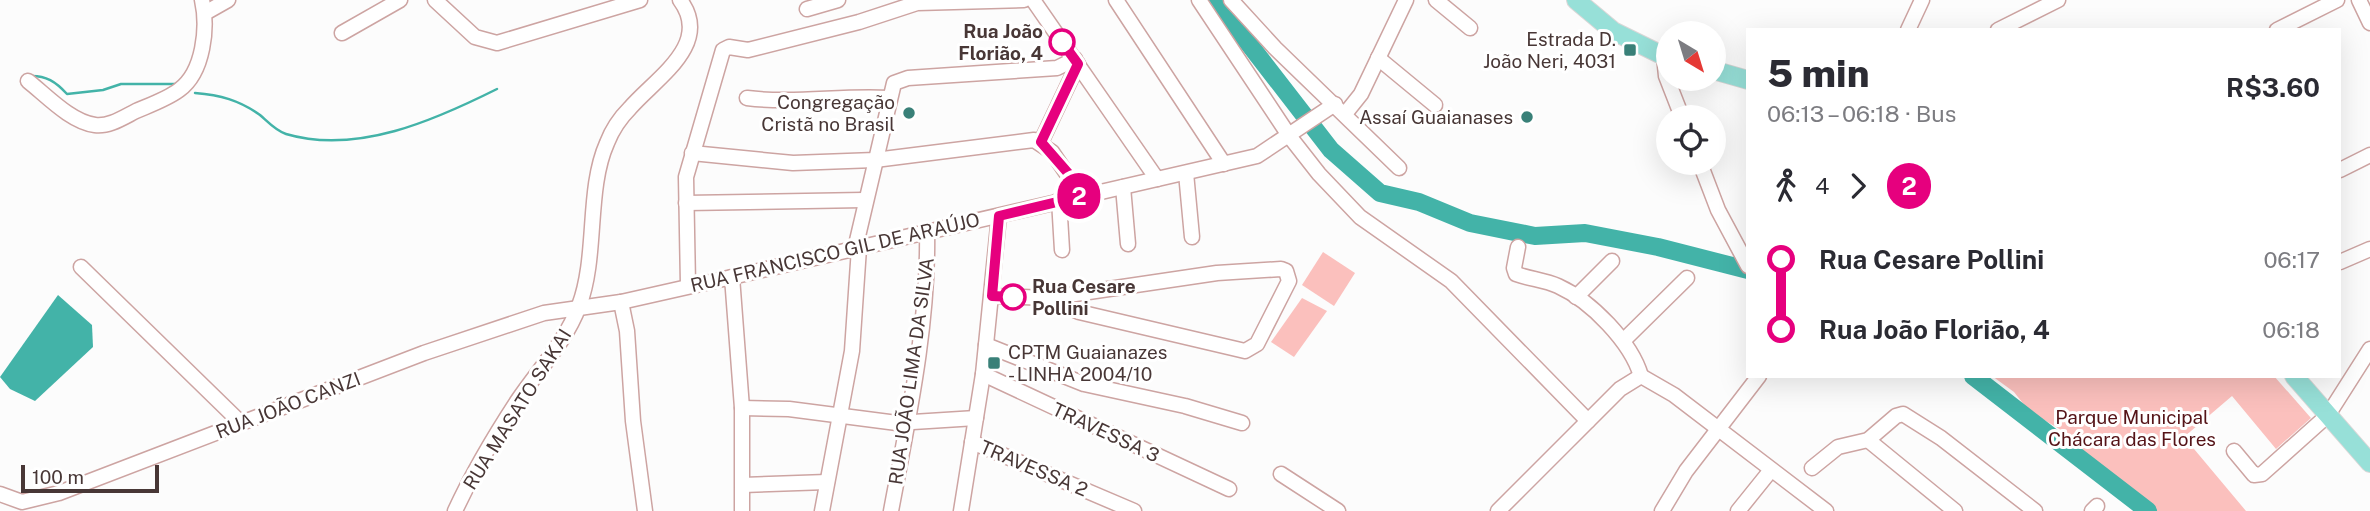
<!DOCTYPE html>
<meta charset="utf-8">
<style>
:root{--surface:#fff;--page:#f2f2f3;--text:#2b2b33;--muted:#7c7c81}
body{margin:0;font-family:"Public Sans",sans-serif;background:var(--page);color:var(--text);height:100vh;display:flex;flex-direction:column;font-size:26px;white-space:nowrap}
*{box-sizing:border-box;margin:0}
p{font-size:23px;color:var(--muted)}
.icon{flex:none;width:38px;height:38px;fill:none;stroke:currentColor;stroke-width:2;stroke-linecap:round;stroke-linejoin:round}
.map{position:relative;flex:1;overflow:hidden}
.panel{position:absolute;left:1746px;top:28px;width:595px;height:350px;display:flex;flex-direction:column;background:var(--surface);border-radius:0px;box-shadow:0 7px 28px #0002}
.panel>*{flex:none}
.badge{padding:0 14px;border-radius:23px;font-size:24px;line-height:46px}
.needle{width:46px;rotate:142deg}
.fabs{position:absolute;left:1656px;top:21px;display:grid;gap:14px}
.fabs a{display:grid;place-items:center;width:70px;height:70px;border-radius:50%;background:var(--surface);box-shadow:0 7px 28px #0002;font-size:35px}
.scale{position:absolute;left:21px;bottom:18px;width:138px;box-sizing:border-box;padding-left:7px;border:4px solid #483736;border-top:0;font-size:19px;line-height:24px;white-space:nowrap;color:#483736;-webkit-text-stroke:5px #fff;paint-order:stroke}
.map>.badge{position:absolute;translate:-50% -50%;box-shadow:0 0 0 4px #fff}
.legs{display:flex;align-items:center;gap:10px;height:77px;padding:0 21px;font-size:23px}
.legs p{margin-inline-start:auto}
.head{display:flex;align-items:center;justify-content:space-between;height:119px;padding:0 21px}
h1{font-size:38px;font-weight:800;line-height:52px}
ul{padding:0 21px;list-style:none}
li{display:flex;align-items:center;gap:24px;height:70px;font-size:26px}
li i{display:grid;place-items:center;width:10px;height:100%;margin:0 9px;background:currentColor}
li i::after{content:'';width:18px;height:18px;margin:-9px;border:5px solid;border-radius:50%;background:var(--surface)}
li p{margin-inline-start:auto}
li:first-child i{background:linear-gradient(#0000 50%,currentColor 0)}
li:last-child i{background:linear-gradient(currentColor 50%,#0000 0)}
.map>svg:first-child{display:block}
.green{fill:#fbc0bd}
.water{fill:#43b3a8}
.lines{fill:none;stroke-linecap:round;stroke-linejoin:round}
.stream{stroke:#43b3a8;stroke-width:2.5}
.river{stroke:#43b3a8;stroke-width:18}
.minor-casing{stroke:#cda4a2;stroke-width:17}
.major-casing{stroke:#dad7d7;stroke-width:20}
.minor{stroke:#fff;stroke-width:14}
.major{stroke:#97e0d8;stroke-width:18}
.line-1-casing{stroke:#fff;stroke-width:16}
.line-1{stroke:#e6007e;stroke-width:10}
.stop-1-dot{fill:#fff;stroke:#e6007e;stroke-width:3.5}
.poi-dot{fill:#398078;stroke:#fff;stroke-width:2.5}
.labels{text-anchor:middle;stroke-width:6;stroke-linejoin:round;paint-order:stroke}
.stop-label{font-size:19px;font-weight:bold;fill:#483736;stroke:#fff;text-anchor:end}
.poi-label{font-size:19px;fill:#483736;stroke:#fff;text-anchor:end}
.street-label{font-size:19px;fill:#483736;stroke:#fff}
.park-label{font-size:19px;fill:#551418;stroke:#fff}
</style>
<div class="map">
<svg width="2370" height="511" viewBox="0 0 2370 511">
<rect width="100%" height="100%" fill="#fcfcfc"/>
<g class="green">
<polygon points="1323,252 1355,273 1334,306 1302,285"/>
<polygon points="1302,298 1327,311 1294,357 1271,342"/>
<polygon points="1992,376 2274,376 2311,418 2276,449 2232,396 2184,437 2246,511 2157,511 2112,476 2094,470 2084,458 2075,454 2071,436 2029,411 2014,392"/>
</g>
<polygon class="water" points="58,295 92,325 93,347 35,401 10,389 0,377"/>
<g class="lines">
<g class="stream">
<path d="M29,76C46,75 56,82 67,94L103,90L121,84H176"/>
<path d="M195,93C220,95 239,100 260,115C268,122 276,131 286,134C357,155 435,120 497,89"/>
</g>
<g class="river">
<polyline points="1215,0 1331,150 1380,193 1419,202 1470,223 1535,236 1585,233 1658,247 1748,270"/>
<polyline points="1973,376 2148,511"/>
</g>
<defs>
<g id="minor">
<polyline points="435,0 475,37 497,43 640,0"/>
<polyline points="1033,0 1157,179"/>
<polyline points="1116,0 1224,164"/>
<polyline points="1199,0 1290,137 1319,174 1360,217 1451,281 1588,421"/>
<polyline points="1231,0 1275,48 1399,168"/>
<polyline points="1436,0 1470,28"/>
<polyline points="2359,0 2370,23"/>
<polyline points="807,9 838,0"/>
<polyline points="205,13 228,0"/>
<polyline points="1908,30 1922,0"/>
<polyline points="1998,30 2058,0"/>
<polyline points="2277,30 2337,0"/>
<polyline points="342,33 400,0"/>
<polyline points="1664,56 1666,76 1682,117"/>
<polyline points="1378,58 1435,105"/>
<path d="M28,81C47,96 71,122 95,125C109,127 124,117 136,111C150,105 167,99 179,90C204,72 208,27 202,0"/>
<path d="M747,98C794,104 842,95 889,98"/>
<polyline points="1345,114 1361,94 1406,0"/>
<polyline points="1041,142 1078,64"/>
<polyline points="692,153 793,163 875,160 1034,140 1052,152 1082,196"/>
<polyline points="1700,163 1718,210 1748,266"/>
<polyline points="2340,170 2370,155"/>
<polyline points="1186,173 1192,237"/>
<polyline points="1123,187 1128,244"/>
<polyline points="1059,200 1062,250"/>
<polyline points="686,203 864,200"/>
<path d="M1518,247L1514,268L1516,274C1530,279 1545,280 1558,286C1591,301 1631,342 1641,376"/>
<polyline points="855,249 894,83 908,78 1057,68 1075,59"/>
<polyline points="2340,262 2370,249"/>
<polyline points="81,267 241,423"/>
<polyline points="732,277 742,408 742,511"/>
<polyline points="688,285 686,177 723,50 729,47 748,50 859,22 917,3 1024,0"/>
<polyline points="992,296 1048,298 1217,273 1281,269 1286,271 1289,281 1257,344 1245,351 1079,312 1048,298"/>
<polyline points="1576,297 1612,261"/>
<polyline points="621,302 627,331 633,421 645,511"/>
<polyline points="1624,340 1687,278"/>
<polyline points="986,345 1084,384 1185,406 1242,423"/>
<polyline points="983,374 1229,489"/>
<polyline points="1641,376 1674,395 1826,511"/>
<polyline points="742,408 789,409 897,423 976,418"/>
<polyline points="1868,440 1955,511"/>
<polyline points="972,442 1134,511"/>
<polyline points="2234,451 2254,475 2262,474 2328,415 2370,349"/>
<polyline points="1812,468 1838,447 1868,440 1896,416 1903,414 1941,438 2035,511"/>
<polyline points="1281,474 1338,511"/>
<polyline points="743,485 827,482"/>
<polyline points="0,494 22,502 59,493 424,353 544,313 621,302 732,277 1257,156 1335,104"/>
<path d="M455,511C473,472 495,435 518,400C539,369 566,341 579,306C598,256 586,190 607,143C612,130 620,118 630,108C656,78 713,44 680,0"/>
<polyline points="822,511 852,351 859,248"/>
<path d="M891,511C908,420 929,324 927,230"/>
<polyline points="961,511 983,374 999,216"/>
<polyline points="1498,511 1620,389 1641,376"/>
<polyline points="1662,511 1686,471 1759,376"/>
<polyline points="1738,511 1771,470"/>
<polyline points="2092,511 2097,506"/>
</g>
<g id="major">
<polyline points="1576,0 1613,31 1668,58"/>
<polyline points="1713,70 1748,80"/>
<polyline points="2294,376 2370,463"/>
</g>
</defs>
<use href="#minor" class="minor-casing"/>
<use href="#major" class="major-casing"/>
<use href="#minor" class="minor"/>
<use href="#major" class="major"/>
</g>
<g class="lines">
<defs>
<polyline id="line-1" points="1013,297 992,296 999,216 1082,196 1068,173 1041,142 1078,64 1062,42"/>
</defs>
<use href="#line-1" class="line-1-casing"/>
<use href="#line-1" class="line-1"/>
</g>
<g class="stop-1-dot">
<circle cx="1062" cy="42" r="12"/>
<circle cx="1013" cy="297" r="12"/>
</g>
<g class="poi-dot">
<rect x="1623" y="43" width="14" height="14" rx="3.5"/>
<circle cx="909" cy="113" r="7"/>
<circle cx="1527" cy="117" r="7"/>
<rect x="987" y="356" width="14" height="14" rx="3.5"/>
</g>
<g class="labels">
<g class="stop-label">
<text x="1043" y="38">Rua João<tspan x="1043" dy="22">Florião, 4</tspan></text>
<text x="1032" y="293" text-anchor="start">Rua Cesare<tspan x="1032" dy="22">Pollini</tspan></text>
</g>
<g class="poi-label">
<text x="1616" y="46">Estrada D.<tspan x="1616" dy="22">João Neri, 4031</tspan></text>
<text x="895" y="109">Congregação<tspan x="895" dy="22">Cristã no Brasil</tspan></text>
<text x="1513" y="124">Assaí Guaianases</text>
<text x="1008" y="359" text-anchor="start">CPTM Guaianazes<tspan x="1008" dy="22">- LINHA 2004/10</tspan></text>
</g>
<g class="street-label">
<text transform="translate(835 252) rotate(-13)" y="7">RUA FRANCISCO GIL DE ARAÚJO</text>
<text transform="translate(911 371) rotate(-82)" y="7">RUA JOÃO LIMA DA SILVA</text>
<text transform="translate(288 405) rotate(-21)" y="7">RUA JOÃO CANZI</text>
<text transform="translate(517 409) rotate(-58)" y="7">RUA MASATO SAKAI</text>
<text transform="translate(1106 432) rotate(25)" y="7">TRAVESSA 3</text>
<text transform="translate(1034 468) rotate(23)" y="7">TRAVESSA 2</text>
</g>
<g class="park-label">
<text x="2132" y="424">Parque Municipal<tspan x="2132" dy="22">Chácara das Flores</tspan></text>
</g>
</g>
</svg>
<div class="fabs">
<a><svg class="needle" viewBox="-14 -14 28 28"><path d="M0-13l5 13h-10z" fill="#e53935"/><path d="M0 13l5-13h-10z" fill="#7c7c81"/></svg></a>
<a><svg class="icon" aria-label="locate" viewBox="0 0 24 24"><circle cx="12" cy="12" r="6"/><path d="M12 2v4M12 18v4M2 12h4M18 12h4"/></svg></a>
</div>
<div class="scale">100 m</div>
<b class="badge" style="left:1079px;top:196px;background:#e6007e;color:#fff">2</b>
<section class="panel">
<div class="head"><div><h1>5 min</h1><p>06:13 – 06:18 · Bus</p></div><b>R$3.60</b></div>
<div class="legs"><svg class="icon" aria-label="walk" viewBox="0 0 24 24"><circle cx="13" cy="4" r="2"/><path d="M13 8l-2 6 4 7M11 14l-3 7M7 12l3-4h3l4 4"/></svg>4<svg class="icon" aria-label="forward" viewBox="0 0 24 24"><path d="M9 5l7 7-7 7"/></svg><b class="badge" style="background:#e6007e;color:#fff">2</b></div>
<ul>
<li><i style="color:#e6007e"></i><b>Rua Cesare Pollini</b><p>06:17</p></li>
<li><i style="color:#e6007e"></i><b>Rua João Florião, 4</b><p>06:18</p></li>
</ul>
</section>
</div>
